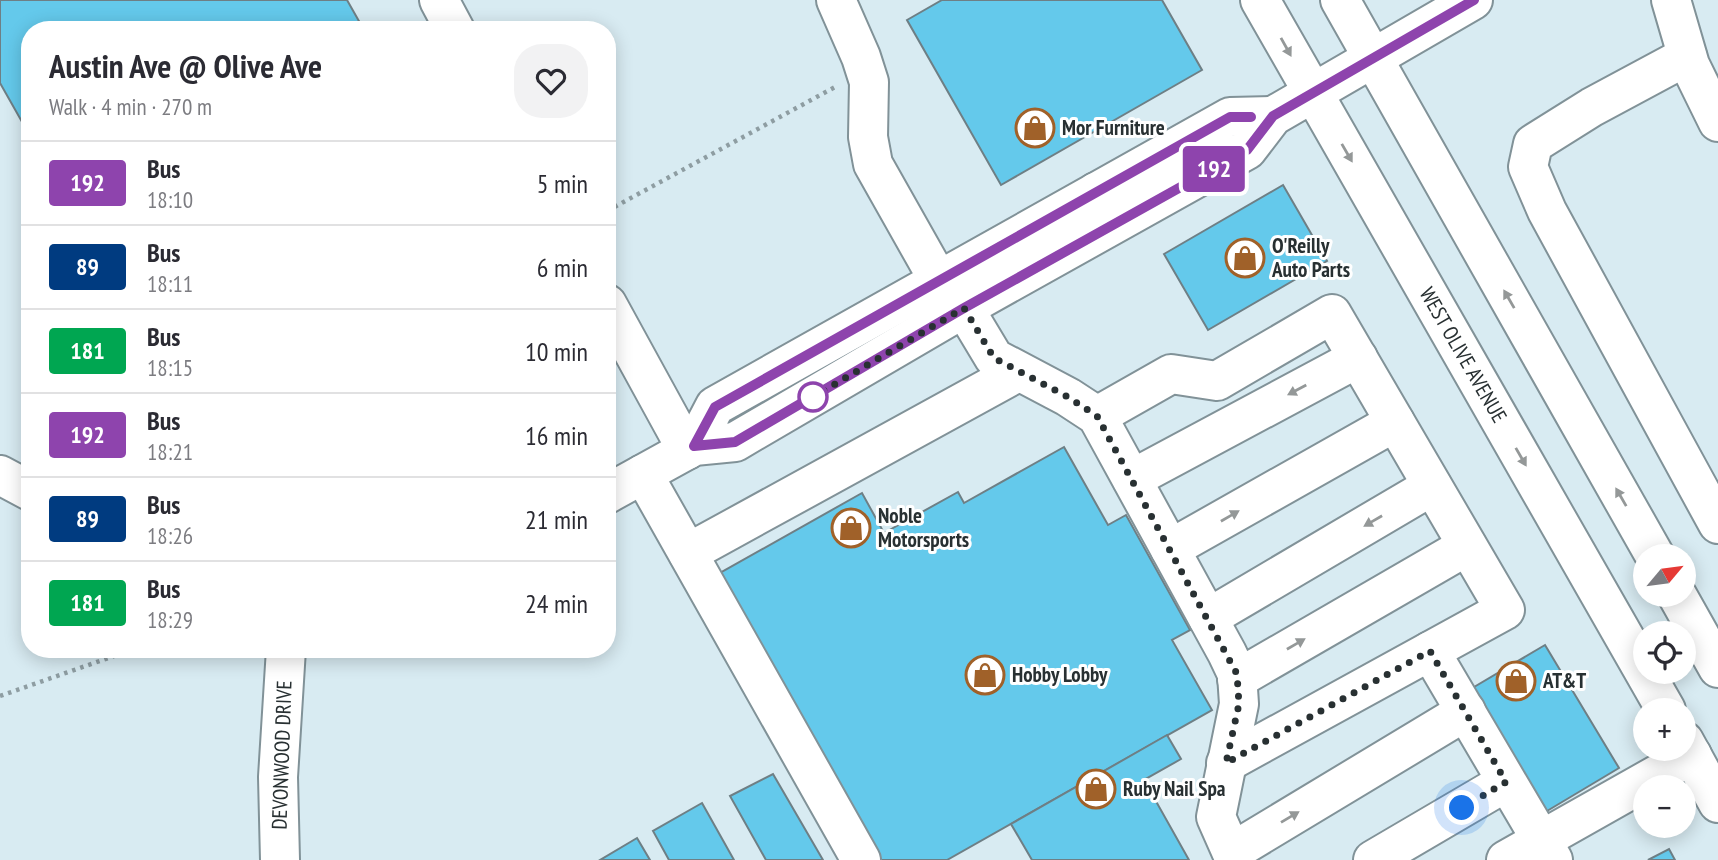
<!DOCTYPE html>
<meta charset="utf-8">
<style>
:root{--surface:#fff;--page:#f2f2f3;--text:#2b2b33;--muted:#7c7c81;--line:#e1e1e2}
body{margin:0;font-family:"PT Sans Narrow",sans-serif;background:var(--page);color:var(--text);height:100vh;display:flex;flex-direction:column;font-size:26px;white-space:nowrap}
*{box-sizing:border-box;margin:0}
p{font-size:23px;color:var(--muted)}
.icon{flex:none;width:38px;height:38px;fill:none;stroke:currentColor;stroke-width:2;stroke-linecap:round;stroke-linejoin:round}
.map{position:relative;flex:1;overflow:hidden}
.side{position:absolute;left:21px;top:21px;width:595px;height:637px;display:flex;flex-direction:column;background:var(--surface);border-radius:28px;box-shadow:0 4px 18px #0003}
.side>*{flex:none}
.badge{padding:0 14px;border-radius:5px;font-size:24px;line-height:46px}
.needle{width:46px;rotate:61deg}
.buttons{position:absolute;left:1633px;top:544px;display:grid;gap:14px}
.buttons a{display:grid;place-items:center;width:63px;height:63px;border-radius:50%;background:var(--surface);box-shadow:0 4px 18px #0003;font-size:35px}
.you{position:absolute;width:35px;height:35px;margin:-18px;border:5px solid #fff;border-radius:50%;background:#1a73e8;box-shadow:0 0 0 10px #1a73e833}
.map>.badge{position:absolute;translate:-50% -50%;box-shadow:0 0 0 4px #fff}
.round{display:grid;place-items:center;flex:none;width:74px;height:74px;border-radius:28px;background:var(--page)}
.overview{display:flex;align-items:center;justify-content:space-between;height:119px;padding:0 28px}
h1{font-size:33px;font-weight:600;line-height:52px}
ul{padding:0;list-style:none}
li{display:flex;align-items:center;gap:21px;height:84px;padding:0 28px;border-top:2px solid var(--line)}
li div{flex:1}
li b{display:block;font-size:26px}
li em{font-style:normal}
li .badge{min-width:77px;font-weight:700;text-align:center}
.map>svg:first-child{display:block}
.building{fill:#64c9eb;stroke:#6e7f85;stroke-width:2}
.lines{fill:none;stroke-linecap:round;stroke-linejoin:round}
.minor-casing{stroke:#819298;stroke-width:42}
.major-casing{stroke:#819298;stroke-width:42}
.path{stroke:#8e9da2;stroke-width:4.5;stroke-dasharray:3.5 5;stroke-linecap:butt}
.minor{stroke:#fff;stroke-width:38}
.major{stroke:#fff;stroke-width:38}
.oneway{fill:#949898}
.line-casing{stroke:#fff;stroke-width:16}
.line{stroke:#8e44ad;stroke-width:10}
.walk{stroke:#283032;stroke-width:7;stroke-dasharray:0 12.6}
.stop-dot{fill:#fff;stroke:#8e44ad;stroke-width:3.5}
.labels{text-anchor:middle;stroke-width:6;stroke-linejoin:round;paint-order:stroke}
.poi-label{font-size:21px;font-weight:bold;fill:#283032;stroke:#fff;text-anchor:start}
.street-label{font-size:21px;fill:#283032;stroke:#fff}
</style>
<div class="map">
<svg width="1718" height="860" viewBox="0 0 1718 860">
<rect width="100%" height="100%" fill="#d8ebf2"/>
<g class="building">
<polygon points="0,0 347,0 364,30 30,30 30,136 0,83"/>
<polygon points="942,0 1162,0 1202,70 1001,185 907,20"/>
<polygon points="1283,185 1327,261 1208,330 1164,254"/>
<polygon points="1064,447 1108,525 1126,515 1190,630 1172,640 1212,710 947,860 881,860 720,573 862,493 884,533 958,492 964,503"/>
<polygon points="1545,645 1619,768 1542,814 1469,690"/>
<polygon points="1167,735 1181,759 1144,780 1189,860 1032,860 1011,824"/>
<polygon points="773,774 823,860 766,860 730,796"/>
<polygon points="702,803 734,860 669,860 653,831"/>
<polygon points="637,838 650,860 600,860"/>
<polygon points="1669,849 1675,860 1648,860"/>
</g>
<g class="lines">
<defs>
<g id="minor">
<polyline points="439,0 455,30"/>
<polyline points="836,0 861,57 869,82 868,137 873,164 939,281 937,294 930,303"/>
<polyline points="1671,0 1690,65 1718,122"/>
<polyline points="1687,56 1592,107 1533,144 1528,167 1547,211 1718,524"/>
<polyline points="1049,242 1077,226 1096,192"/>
<polyline points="978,288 964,308 994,358 1068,397 1097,416 1227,653 1237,674 1239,704 1216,817 1235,860"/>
<polyline points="607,304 687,450"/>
<polyline points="1097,416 1171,374 1217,381 1332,314 1505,610 1226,763"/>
<polyline points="694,446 715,406 1230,117 1273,116"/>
<polyline points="643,474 861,860"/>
<polyline points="0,475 30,491"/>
<polyline points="1132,479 1358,358"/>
<polyline points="607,494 694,446 735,442 964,308 1247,150 1273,116 1473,0"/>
<polyline points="1170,549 1395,422"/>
<polyline points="688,553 1018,372"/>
<polyline points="1208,618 1432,486"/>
<polyline points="1430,651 1553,860"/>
<polyline points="1237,679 1467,546"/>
<polyline points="1232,852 1466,711"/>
<polyline points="280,860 278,777 286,649"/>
<polyline points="1373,860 1506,782"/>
<polyline points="1506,860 1692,755"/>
</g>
<g id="major">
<polyline points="1260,0 1666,710"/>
<polyline points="1340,0 1655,556"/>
<polyline points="1677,595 1718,668"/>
<polyline points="1684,741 1718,803"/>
</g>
</defs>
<use href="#minor" class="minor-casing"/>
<use href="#major" class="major-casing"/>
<g class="path">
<polyline points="607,211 835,87"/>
<polyline points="0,696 134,649"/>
</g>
<use href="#minor" class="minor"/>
<use href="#major" class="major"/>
</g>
<defs><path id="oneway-solid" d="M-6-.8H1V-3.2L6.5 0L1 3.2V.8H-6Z" transform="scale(1.75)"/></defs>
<g class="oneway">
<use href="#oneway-solid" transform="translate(1286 47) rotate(61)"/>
<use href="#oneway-solid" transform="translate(1347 153) rotate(60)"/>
<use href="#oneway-solid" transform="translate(1509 299) rotate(-120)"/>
<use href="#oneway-solid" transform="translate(1297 390) rotate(152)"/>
<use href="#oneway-solid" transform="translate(1521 457) rotate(60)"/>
<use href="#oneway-solid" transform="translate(1621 497) rotate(-120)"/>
<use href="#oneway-solid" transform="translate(1230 516) rotate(-30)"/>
<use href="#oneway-solid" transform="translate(1373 521) rotate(150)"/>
<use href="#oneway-solid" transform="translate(1296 644) rotate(-30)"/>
<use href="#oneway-solid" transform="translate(1290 817) rotate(-31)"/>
</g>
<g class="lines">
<defs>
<polyline id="line" points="1251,117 1230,117 715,407 694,446 735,442 964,308 1247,150 1273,116 1474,0"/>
</defs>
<use href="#line" class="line-casing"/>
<use href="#line" class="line"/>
<polyline class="walk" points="813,397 964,308 994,358 1068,397 1097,416 1237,674 1239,704 1226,763 1430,651 1506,782 1462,808"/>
</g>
<defs>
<symbol id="shop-ring" viewBox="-11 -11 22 22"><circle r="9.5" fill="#fff" stroke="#a06129" stroke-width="1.5"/><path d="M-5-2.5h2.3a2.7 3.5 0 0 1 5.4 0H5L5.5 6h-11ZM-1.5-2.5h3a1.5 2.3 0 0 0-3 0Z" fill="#a06129"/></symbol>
</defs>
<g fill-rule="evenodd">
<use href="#shop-ring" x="1013" y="106" width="44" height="44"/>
<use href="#shop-ring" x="1223" y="236" width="44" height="44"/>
<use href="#shop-ring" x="829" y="506" width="44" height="44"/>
<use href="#shop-ring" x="963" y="653" width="44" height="44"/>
<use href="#shop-ring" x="1494" y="659" width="44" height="44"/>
<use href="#shop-ring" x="1074" y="767" width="44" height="44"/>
</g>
<circle class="stop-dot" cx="813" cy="397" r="14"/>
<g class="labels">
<g class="poi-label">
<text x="1062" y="135">Mor Furniture</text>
<text x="1272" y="253">O'Reilly<tspan x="1272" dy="24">Auto Parts</tspan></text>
<text x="878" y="523">Noble<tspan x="878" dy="24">Motorsports</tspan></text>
<text x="1012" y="682">Hobby Lobby</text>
<text x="1543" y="688">AT&amp;T</text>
<text x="1123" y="796">Ruby Nail Spa</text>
</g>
<g class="street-label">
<text transform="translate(1463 355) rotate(60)" y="7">WEST OLIVE AVENUE</text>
<text transform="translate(282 755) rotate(-88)" y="7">DEVONWOOD DRIVE</text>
</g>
</g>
</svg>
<div class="buttons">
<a><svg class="needle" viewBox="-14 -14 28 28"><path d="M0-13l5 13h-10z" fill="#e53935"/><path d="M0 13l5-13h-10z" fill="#7c7c81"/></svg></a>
<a><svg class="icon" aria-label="locate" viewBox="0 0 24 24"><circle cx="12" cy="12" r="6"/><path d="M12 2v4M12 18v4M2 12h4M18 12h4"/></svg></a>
<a>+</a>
<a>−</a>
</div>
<div class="you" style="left:1462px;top:808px"></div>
<b class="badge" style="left:1214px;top:169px;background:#8e44ad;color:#fff">192</b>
<section class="side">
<div class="overview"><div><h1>Austin Ave @ Olive Ave</h1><p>Walk · 4 min · 270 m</p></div><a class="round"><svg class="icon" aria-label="heart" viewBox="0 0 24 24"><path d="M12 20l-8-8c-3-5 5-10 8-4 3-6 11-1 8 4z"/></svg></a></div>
<ul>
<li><span class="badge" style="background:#8e44ad;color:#fff">192</span><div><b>Bus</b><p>18:10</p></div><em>5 min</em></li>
<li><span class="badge" style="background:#003b80;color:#fff">89</span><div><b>Bus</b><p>18:11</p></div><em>6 min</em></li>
<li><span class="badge" style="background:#00a651;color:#fff">181</span><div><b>Bus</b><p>18:15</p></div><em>10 min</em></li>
<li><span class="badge" style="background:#8e44ad;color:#fff">192</span><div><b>Bus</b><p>18:21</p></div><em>16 min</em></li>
<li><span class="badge" style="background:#003b80;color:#fff">89</span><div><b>Bus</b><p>18:26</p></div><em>21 min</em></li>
<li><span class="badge" style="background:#00a651;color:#fff">181</span><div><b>Bus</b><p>18:29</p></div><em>24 min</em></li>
</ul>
</section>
</div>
